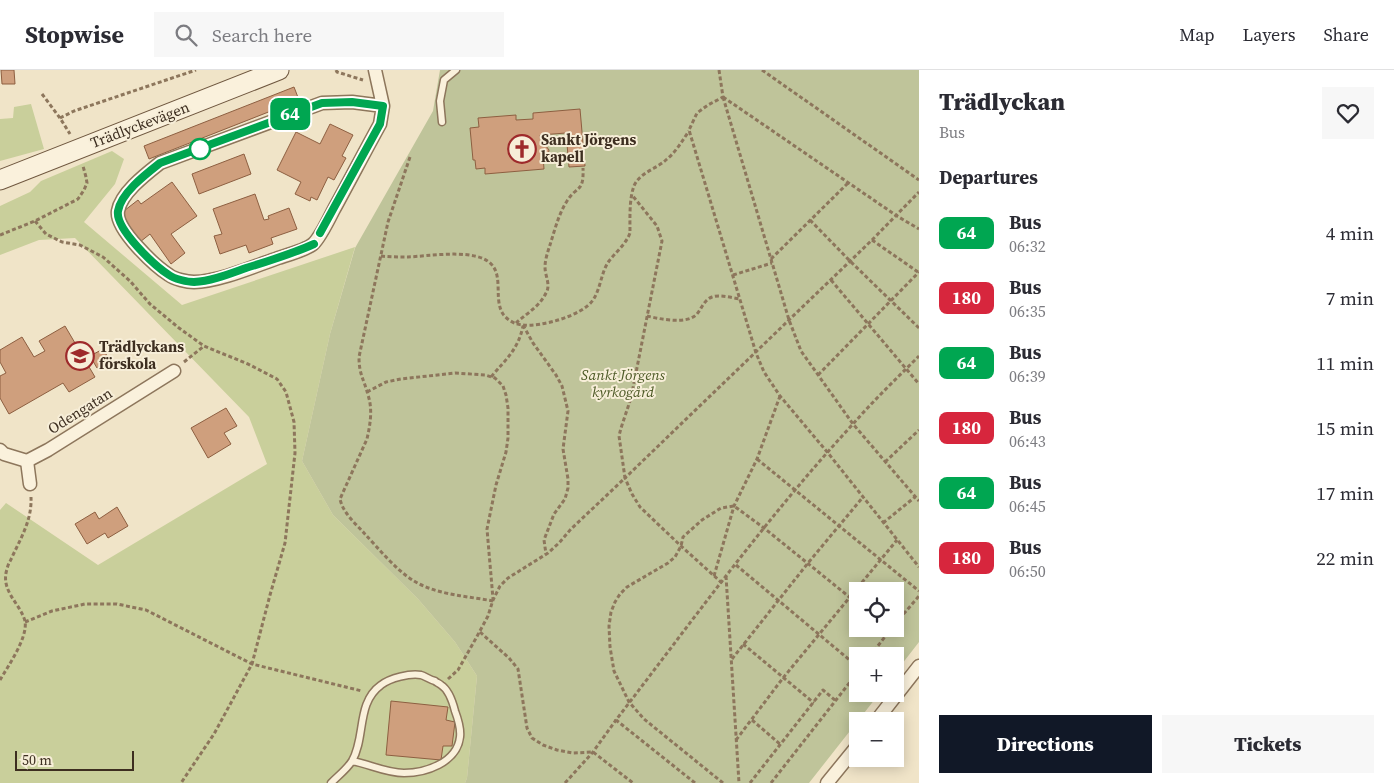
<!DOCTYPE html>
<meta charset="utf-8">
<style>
:root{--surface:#fff;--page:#f7f7f7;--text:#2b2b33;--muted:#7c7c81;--line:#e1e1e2;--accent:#111827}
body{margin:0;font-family:"Source Serif 4",serif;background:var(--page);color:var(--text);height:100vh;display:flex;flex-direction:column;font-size:19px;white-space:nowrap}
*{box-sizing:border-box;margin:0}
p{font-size:16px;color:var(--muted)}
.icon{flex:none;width:28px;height:28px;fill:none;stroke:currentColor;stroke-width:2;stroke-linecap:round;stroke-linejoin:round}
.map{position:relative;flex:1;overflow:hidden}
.sheet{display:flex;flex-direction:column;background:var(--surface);width:475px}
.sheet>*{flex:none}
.badge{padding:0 10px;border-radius:8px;font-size:18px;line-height:32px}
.buttons{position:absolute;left:849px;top:512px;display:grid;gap:10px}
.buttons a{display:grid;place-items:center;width:55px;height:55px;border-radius:0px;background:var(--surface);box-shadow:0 2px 12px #0003;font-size:25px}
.scale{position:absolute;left:15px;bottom:12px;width:119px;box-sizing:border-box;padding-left:5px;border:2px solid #3d2e20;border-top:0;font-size:14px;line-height:18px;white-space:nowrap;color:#3d2e20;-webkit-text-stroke:4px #f7eed8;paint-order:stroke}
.map>.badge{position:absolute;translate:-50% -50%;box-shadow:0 0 0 2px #fff}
h2{padding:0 20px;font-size:19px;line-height:45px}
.round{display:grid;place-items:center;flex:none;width:52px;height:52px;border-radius:0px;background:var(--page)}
.overview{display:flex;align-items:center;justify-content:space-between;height:85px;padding:0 20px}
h1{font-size:24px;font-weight:800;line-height:38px}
.cta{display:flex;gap:10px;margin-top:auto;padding:10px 20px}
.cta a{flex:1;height:58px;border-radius:0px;background:var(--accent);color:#fff;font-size:20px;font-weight:800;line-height:58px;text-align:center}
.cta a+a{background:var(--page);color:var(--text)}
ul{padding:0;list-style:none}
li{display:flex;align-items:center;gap:15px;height:65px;padding:0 20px}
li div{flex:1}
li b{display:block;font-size:19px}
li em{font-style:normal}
li .badge{min-width:55px;font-weight:700;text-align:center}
header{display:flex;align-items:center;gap:30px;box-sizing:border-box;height:70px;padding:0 25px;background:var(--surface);border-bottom:1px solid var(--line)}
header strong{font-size:24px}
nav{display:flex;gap:28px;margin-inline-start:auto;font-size:18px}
.search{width:350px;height:45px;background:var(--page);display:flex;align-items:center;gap:12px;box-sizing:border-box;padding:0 18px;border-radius:0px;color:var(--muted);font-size:19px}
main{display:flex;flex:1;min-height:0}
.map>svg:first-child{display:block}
.green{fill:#c9cf9b}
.cemetery{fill:#bfc49a;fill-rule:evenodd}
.building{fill:#cf9f7d;stroke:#8d5f41}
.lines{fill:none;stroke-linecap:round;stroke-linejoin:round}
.lane-casing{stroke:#8d765c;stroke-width:9}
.street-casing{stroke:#8d765c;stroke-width:15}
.secondary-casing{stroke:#6f573f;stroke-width:21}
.path{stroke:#8d765c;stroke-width:3;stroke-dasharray:4 2.5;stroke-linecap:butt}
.lane{stroke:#faf1dc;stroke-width:6}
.street{stroke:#faf1dc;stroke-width:12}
.secondary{stroke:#faf1dc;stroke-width:19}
.line-casing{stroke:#fff;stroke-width:11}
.line{stroke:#00a651;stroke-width:8}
.stop-dot{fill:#fff;stroke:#00a651;stroke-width:2.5}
.labels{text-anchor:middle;stroke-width:4;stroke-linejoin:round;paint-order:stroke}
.street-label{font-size:15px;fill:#3d2e20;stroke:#f7eed8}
.poi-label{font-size:15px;font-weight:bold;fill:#3d2e20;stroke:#f7eed8;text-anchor:start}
.park-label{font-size:15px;font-style:italic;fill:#4d5a26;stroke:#f7eed8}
</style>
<header>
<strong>Stopwise</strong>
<div class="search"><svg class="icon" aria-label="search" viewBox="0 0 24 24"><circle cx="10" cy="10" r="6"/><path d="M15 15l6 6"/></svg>Search here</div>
<nav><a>Map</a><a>Layers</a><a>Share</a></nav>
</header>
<main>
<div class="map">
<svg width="919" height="713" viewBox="0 0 919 713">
<rect width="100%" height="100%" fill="#f0e4c8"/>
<g class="green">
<polygon points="31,34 44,79 0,91 0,49 13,48 14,37"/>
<polygon points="112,81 124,89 115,114 84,152 182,235 355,177 330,264 302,391 333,445 418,529 455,572 477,606 467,708 465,713 0,713 0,440 6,433 98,495 267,394 249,347 75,168 39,170 0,185 0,136 30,122 41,111"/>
</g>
<path class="cemetery" d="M440,0H919V572L895,603V586H858V624H879L809,713H465L467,708L477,606L455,572L418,529L333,445L302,391L330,264L355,178L433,41ZM858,521H895V559H858Z"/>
<g class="building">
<polygon points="1,0 14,0 15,14 2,14"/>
<polygon points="294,17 299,30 149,89 144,76"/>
<polygon points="580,39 585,96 569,97 566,63 540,65 541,73 546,76 549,80 548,86 543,86 544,99 485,104 485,98 476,99 475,90 473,90 470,58 479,57 478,48 516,45 516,50 533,49 533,43"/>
<polygon points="330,54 353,65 342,86 346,88 334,110 328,107 317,130 311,127 310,131 295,124 301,112 277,100 296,62 320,74"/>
<polygon points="244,84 251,104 199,124 192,104"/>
<polygon points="172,112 197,146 171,164 185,183 171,194 150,164 140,172 120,144 138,130 141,134"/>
<polygon points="255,124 264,150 269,149 268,146 289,138 297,159 271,168 273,174 249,183 246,175 220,184 214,166 222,164 213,139"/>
<polygon points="65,256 95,307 69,322 63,313 9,344 0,328 0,306 6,303 0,292 0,280 22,267 34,287 45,281 39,271"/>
<polygon points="103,279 110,291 97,298 90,286"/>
<polygon points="226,338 237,356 224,363 231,374 208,388 191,358"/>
<polygon points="117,437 128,456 108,468 105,463 87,474 75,454 95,442 99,449"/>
<polygon points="391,631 448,637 446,650 455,652 452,676 443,676 441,690 386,685"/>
</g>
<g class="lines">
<defs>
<g id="lane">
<polyline points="442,52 440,31 444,10 456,0"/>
<path d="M331,713C338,706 347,699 352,691C366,667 356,633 381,615C390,608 410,603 421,605C425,606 430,610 435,611C437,613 439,613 441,615C449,620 453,633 455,641C458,649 461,659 460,667C457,693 425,703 404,703C386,703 369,694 352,691"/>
</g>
<g id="street">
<path d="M375,0L383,36L380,54C364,83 349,112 333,141C329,149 319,169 313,174C306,180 287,185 278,188C255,196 218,212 194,212C187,212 174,209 169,205C155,196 115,159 118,141C121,123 146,104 160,93L322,33L352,32L383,36"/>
<polyline points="0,380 4,384 27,391 48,380 174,301"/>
<polyline points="27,391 30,414"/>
<polyline points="876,651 919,596"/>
<polyline points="827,713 858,675"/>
</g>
<polyline id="secondary" points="0,110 279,0"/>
</defs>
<use href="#lane" class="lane-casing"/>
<use href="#street" class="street-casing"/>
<use href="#secondary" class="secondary-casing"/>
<g class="path">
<polyline points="336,0 337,2 363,10"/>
<polyline points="719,0 723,27 708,35 697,43 689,60 756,283 764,302 780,326 828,383 919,497"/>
<polyline points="762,0 919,110"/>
<polyline points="42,24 60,48 70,64"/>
<polyline points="723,27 789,250 801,281 853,354 919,431"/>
<polyline points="723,27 897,146 919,159"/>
<polyline points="60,48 74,41 196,0"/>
<path d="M410,87L388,152L359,287C359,305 364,309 368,325C373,340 370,355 367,369L340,429C343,443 355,453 364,463C378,478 397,501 414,511C437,525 467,526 493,531"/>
<polyline points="810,150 850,191 919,258"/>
<polyline points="35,151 46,164 62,172 80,175 103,187 130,211 150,234 179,258 204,276 248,294 277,309 286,322 294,352 295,383 285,473 270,525 252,594 214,664 181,713"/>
<polyline points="0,165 35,151 78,129 84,120 87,113 86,107 83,96"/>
<polyline points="872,170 918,202"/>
<path d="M381,186C390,187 399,187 408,187C429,186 465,180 484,189C507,200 492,227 503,244C507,250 516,255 523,255C541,257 582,246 593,230C601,218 601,202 609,191C616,182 626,174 630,163C630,150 629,129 634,116C640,102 657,99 667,89C676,82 682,71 689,61"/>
<polyline points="771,189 848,113"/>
<polyline points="733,205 772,193"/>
<polyline points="831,210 919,314"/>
<path d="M647,246C660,249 687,255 697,244C702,238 704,230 712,227C720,224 732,228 740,229"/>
<path d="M516,253C526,244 540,236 546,223C551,215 545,206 545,197C545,191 547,184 549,178C554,163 558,145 567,131C577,115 584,123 583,98"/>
<polyline points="523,255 533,273 556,305 562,316 568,341 563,379 568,409 568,418 565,429 554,444 544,470 546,484"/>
<polyline points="184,292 204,276"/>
<polyline points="818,305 919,202"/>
<path d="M491,307C506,289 518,280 523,256"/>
<polyline points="367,322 386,312 401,309 455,303 485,305 495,308 503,316 506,325 508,338 508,368 506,382 496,415 487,459 493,529"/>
<polyline points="757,389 919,521"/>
<polyline points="885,392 919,360"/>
<polyline points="883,453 915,427"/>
<polyline points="736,495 858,597"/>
<polyline points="714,506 734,436 757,389 780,326"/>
<polyline points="726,506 739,713"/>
<polyline points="722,513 681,476 640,437 632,424 625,408 872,170 919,122"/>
<polyline points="25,552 52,541 85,534 117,534 146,540 252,594 362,621"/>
<polyline points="895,554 919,526"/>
<polyline points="480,562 509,588 518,599 527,658 532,668 543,675 557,680 573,683 593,682 633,713"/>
<polyline points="743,574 814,633"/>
<polyline points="870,586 891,559"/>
<polyline points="732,589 808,493 863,427"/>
<polyline points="448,609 458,600 475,570 488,546 493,530 500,516 508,508 548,483 559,473 571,459 625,408 619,366 621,358 631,328 662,171 657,156 632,125"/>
<path d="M0,610C8,596 28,568 25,551C20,533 0,521 7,499C8,494 11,490 13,485C22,466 32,449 31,427"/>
<polyline points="752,650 781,675"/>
<polyline points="736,670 783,608 897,470"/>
<polyline points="565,713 593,682 616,650"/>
<path d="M695,713L616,650C693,550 767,447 853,354C874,330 897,308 919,286"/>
<polyline points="723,713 644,649 629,632 614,601 610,577 609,556 611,542 615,532 620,524 627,517 668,493 675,487 681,476 683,467 702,450 721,438 734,436 764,458 858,534"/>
<polyline points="750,713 823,620 836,631"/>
<polyline points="771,713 858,602"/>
</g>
<use href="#lane" class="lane"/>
<use href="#street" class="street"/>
<use href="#secondary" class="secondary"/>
</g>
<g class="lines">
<defs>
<path id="line" d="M314,174C292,184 269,191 246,198C229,204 212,211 194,212C188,212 174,209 169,205C155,196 115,159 118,141C121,123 146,104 160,93L322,33L352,32L383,36L380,54L320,163"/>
</defs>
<use href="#line" class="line-casing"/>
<use href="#line" class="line"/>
</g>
<defs>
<symbol id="church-ring" viewBox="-11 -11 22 22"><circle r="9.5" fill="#f7eed8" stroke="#9e2a2b" stroke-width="1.5"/><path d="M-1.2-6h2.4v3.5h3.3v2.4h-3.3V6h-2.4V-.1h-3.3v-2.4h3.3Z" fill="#9e2a2b"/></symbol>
<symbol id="school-ring" viewBox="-11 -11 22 22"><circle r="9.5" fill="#f7eed8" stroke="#9e2a2b" stroke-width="1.5"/><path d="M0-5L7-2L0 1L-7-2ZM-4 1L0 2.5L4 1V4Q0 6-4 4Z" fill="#9e2a2b"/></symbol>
</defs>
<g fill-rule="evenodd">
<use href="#church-ring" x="506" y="63" width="32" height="32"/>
<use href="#school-ring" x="64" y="270" width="32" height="32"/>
</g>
<circle class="stop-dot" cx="200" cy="79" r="10"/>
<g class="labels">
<g class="street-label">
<text transform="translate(140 55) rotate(-21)" y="5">Trädlyckevägen</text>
<text transform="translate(80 341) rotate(-32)" y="5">Odengatan</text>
</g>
<g class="poi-label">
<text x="541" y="75">Sankt Jörgens<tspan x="541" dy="17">kapell</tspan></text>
<text x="99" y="282">Trädlyckans<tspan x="99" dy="17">förskola</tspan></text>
</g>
<g class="park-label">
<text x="623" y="310">Sankt Jörgens<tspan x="623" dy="17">kyrkogård</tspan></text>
</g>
</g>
</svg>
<div class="buttons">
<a><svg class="icon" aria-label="locate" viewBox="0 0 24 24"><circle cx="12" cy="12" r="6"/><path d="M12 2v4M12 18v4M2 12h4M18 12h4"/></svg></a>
<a>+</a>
<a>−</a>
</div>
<div class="scale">50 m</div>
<b class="badge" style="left:290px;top:44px;background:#00a651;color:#fff">64</b>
</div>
<section class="sheet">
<div class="overview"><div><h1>Trädlyckan</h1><p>Bus</p></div><a class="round"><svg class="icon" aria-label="heart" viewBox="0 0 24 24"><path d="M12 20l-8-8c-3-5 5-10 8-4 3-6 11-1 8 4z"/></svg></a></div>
<h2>Departures</h2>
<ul>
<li><span class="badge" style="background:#00a651;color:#fff">64</span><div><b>Bus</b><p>06:32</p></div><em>4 min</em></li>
<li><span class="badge" style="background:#d7263d;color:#fff">180</span><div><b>Bus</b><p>06:35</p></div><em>7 min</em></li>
<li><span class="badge" style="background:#00a651;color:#fff">64</span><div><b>Bus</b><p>06:39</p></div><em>11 min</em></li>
<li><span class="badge" style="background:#d7263d;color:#fff">180</span><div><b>Bus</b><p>06:43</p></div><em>15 min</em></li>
<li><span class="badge" style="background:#00a651;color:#fff">64</span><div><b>Bus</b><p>06:45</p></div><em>17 min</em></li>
<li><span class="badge" style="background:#d7263d;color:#fff">180</span><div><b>Bus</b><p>06:50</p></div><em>22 min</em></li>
</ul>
<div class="cta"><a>Directions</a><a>Tickets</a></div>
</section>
</main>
